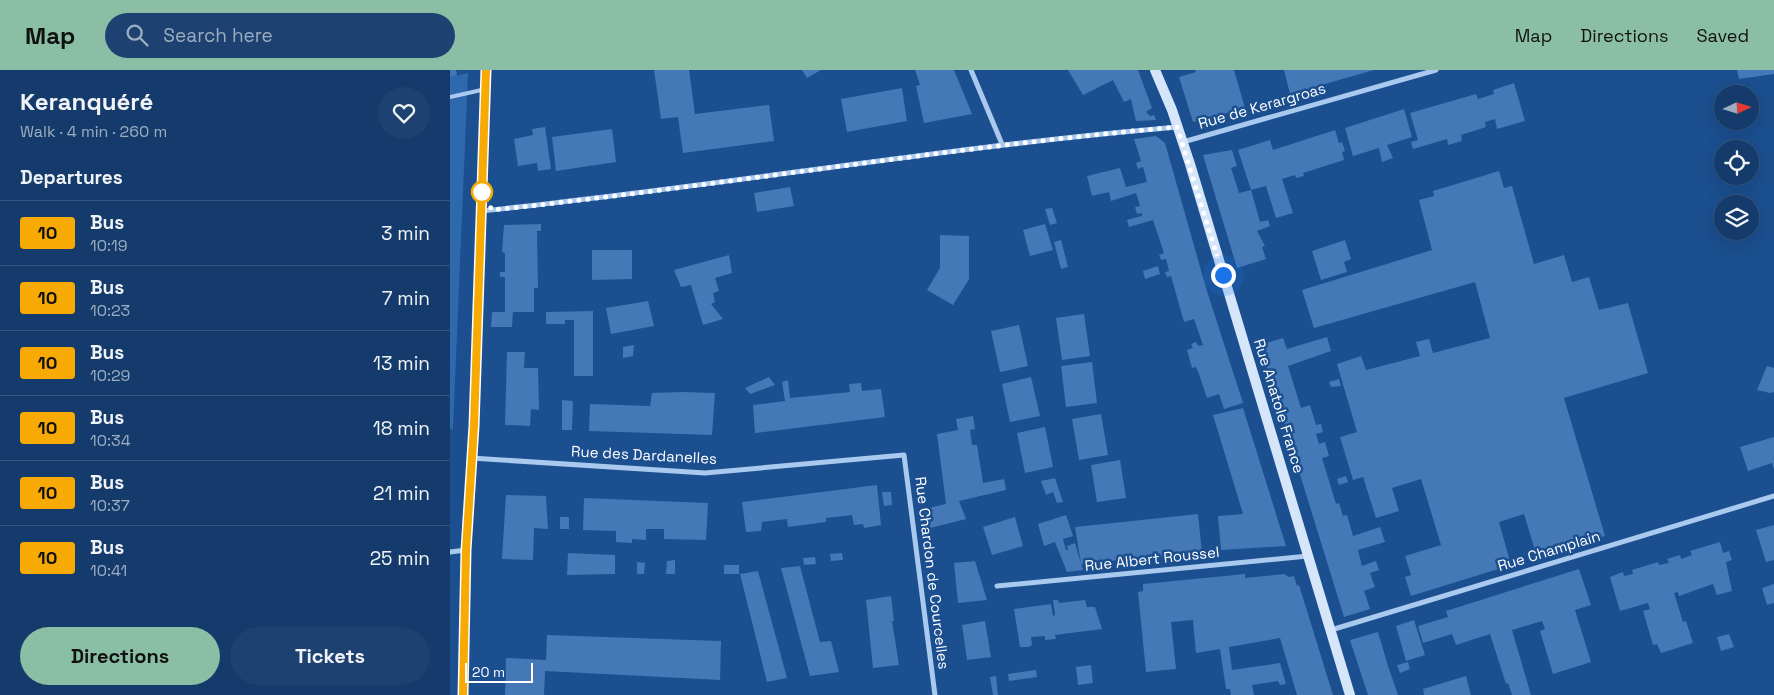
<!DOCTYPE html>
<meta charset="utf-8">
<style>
:root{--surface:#143b6b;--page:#1d4271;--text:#f1f3f6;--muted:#9dadc1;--line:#33557e;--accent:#8abfa5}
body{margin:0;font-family:"Space Grotesk",sans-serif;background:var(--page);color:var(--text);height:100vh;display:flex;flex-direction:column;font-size:19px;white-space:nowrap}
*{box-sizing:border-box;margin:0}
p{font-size:16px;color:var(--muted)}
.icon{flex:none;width:28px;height:28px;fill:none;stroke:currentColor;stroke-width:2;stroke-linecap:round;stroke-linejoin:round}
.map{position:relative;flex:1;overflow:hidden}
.drawer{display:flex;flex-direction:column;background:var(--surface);width:450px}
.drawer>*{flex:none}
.badge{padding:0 10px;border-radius:4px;font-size:18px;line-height:32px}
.needle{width:32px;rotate:86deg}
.fabs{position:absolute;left:1264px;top:15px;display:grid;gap:10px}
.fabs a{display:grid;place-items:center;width:45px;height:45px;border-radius:50%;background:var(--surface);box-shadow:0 5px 20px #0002,0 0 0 1px var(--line);font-size:25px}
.scale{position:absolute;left:15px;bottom:12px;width:68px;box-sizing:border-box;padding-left:5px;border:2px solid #fff;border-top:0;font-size:14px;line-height:18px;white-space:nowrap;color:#fff;-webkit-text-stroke:4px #1b4f8f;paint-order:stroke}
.you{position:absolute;width:25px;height:25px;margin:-12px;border:4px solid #fff;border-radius:50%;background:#1a73e8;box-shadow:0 0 0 8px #1a73e833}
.map>.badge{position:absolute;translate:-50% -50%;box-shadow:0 0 0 2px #fff}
h2{padding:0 20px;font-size:19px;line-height:45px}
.round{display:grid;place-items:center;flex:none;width:52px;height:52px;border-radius:26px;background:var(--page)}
.summary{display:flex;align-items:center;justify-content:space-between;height:85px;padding:0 20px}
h1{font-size:24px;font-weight:600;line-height:38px}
.cta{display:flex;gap:10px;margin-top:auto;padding:10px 20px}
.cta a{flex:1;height:58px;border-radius:30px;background:var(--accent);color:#111;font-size:20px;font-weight:600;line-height:58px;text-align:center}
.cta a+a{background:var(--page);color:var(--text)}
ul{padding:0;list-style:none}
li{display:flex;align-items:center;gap:15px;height:65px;padding:0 20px;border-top:1px solid var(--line)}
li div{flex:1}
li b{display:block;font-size:19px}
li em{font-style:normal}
li .badge{min-width:55px;font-weight:700;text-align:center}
header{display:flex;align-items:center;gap:30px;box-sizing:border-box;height:70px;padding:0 25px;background:var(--accent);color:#111}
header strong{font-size:24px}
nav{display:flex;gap:28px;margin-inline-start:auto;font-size:18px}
.search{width:350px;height:45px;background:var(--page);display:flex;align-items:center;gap:12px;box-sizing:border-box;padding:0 18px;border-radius:28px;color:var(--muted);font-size:19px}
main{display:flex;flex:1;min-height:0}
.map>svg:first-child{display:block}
.green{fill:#2e69ad}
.building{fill:#4478b7}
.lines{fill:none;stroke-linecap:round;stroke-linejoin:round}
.lane{stroke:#a9c9ee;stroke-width:4}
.street{stroke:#a9c9ee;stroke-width:5}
.secondary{stroke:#d6e6fa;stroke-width:10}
.line-casing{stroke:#fff;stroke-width:11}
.line{stroke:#f8aa04;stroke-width:8}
.walk{stroke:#fff;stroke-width:5;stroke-dasharray:0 9}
.stop-dot{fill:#fff;stroke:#f8aa04;stroke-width:2.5}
.labels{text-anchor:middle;stroke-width:5;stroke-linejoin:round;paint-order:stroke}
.street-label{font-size:15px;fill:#fff;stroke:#1b4f8f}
</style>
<header>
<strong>Map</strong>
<div class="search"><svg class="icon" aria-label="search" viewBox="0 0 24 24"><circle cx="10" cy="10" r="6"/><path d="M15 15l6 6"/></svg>Search here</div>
<nav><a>Map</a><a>Directions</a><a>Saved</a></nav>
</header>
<main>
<section class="drawer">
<div class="summary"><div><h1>Keranquéré</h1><p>Walk · 4 min · 260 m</p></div><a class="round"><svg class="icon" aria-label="heart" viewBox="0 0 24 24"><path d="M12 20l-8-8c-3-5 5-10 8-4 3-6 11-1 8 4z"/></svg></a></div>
<h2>Departures</h2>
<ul>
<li><span class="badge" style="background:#f8aa04;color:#111">10</span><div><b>Bus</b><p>10:19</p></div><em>3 min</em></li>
<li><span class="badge" style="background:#f8aa04;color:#111">10</span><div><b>Bus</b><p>10:23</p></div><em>7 min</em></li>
<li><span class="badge" style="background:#f8aa04;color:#111">10</span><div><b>Bus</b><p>10:29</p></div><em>13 min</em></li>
<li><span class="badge" style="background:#f8aa04;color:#111">10</span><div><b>Bus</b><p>10:34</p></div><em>18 min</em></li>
<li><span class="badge" style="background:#f8aa04;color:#111">10</span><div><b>Bus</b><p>10:37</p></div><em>21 min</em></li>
<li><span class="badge" style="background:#f8aa04;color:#111">10</span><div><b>Bus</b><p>10:41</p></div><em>25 min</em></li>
</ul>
<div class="cta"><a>Directions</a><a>Tickets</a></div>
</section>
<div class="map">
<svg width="1324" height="625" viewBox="0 0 1324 625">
<rect width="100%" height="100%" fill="#1b4f8f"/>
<polygon class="green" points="18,3 3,359 0,360 0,7"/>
<g class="building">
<polygon points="0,0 6,0 7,5 0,7"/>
<polygon points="204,0 239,0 245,44 319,35 324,71 233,83 228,47 211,49"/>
<polygon points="352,0 371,0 357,8"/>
<polygon points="465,0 504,0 522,44 474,53 466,16 470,15"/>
<polygon points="618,0 688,0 702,38 696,42 700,46 704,45 706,50 686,51 681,29 674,32 663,10 633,25"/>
<polygon points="745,0 784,0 795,38 743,52 729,7 746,2"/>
<polygon points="834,0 924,0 840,24"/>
<polygon points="1287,0 1324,0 1324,4 1289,9"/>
<polygon points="1064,13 1075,51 1047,59 1045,49 1035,52 1036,57 1011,65 1012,71 998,75 997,69 963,79 961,72 968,70 960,43 1026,24 1028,29 1044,24 1043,20"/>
<polygon points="452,18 457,51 397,62 391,29"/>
<polygon points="954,39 962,67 937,75 943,88 932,92 929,78 903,86 895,58"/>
<polygon points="95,57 101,99 88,101 87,93 68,96 64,69 83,65 82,59"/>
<polygon points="162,59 166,92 106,101 102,67"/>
<polygon points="885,60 889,73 892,72 895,81 892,82 894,90 853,103 854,106 846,108 845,105 832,109 843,143 826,148 816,116 801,120 788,80 820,70 823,80"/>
<polygon points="706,66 715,73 756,218 793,333 774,339 769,324 757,328 749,304 746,297 742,298 737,280 743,278 741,274 746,272 748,276 753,275 744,249 734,252 721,206 717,207 715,202 719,201 716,189 711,190 709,185 714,183 703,150 679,157 677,150 692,146 692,143 687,144 685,137 690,136 686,123 661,131 659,122 642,126 637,106 670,98 676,117 697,112 693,97 688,99 686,93 691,91 684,69"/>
<polygon points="782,80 787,96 781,98 789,123 801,120 810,152 818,150 820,156 807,161 815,176 812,177 816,189 787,198 753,85"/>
<polygon points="1049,101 1054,118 1062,116 1084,194 1114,185 1122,212 1139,207 1149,240 1178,233 1198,303 1114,328 1155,466 1087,487 1074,444 1049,452 1061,495 961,526 955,507 961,505 955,486 991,475 971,409 942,418 949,441 926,448 913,407 903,410 890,367 907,362 887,294 911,286 916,300 970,286 966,272 979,269 983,283 1040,268 1025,212 864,258 852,220 982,180 969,130 984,126 983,121"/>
<polygon points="340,117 344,136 307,142 304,123"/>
<polygon points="602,138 607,153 600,155 595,139"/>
<polygon points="91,154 91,161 87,161 88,218 84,218 84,242 63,242 62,257 41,257 42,242 55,242 55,207 50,207 50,202 55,202 55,183 52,182 54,155"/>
<polygon points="595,154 603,180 580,186 573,160"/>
<polygon points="490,165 519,166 519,209 503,235 477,220 490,198"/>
<polygon points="611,170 618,197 611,199 604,172"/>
<polygon points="895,170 901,189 894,192 897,202 871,210 862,181"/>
<polygon points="142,180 182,180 182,209 142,210"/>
<polygon points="279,185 282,203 265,208 269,221 263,223 265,232 261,234 273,249 253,255 241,215 231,217 224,200"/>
<polygon points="708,196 710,204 695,209 693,201"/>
<polygon points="198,231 204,256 161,264 156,238"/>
<polygon points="143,241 143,306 124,306 124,250 115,250 115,254 96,254 96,242"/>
<polygon points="634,244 640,286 612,290 606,248"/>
<polygon points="569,255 578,296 550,302 541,261"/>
<polygon points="877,267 881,281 838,296 851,338 860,335 866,355 871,354 873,362 866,364 869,374 875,372 879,386 872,388 886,434 889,433 893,446 897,445 903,466 930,457 935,472 908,480 912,496 926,491 929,500 920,503 925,517 914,521 920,539 894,547 810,275 833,268 837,279"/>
<polygon points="184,275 183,286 173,288 173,277"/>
<polygon points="57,282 75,282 74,298 88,298 89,340 81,339 80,356 55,355"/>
<polygon points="642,292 647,333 616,337 611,296"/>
<polygon points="1317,296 1324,298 1324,322 1320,323 1307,320"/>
<polygon points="319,307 325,315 300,324 295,318"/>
<polygon points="581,307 590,346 560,352 552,314"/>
<polygon points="889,309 891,316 881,317 879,312"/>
<polygon points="338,310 340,328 400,322 399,314 411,313 412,321 431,319 435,347 305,363 303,335 335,331 332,312"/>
<polygon points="232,322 265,323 262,365 139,361 140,334 200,336 202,323"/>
<polygon points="112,330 123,331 122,360 112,360"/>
<polygon points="793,338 836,476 771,480 768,446 793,444 763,345"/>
<polygon points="651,344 658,385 629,390 622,349"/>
<polygon points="523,346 525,359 520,360 522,375 527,375 533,413 554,409 556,420 509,431 516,449 480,458 474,439 496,434 487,364 508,360 506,349"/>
<polygon points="595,357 603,397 575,403 567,363"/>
<polygon points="1324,367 1324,399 1322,393 1298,401 1290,377"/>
<polygon points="670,390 676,428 647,432 641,395"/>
<polygon points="896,406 898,412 889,415 887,409"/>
<polygon points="605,408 613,432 607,433 603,422 596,425 591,411"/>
<polygon points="427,415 431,455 414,458 413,454 404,455 402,445 376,448 376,452 338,457 337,449 312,452 311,461 296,462 292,432"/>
<polygon points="432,422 441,422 442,435 434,436"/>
<polygon points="56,425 96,426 98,459 84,458 83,490 52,489"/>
<polygon points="134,428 258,433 256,470 214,469 214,459 196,459 196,470 182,469 182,473 166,472 166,461 133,460"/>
<polygon points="748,444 752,482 631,494 625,457"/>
<polygon points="616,445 623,466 613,469 616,480 618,480 617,476 625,473 633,500 617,502 605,472 594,476 588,454"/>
<rect x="110" y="447" width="9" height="12"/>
<polygon points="565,447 573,476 542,485 533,457"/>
<polygon points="1324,455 1324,490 1316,492 1306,460"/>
<polygon points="1270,472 1273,483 1279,481 1282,490 1276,492 1282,521 1267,525 1263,514 1229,526 1228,522 1224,523 1233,552 1236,551 1243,573 1211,583 1207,574 1203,575 1193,541 1200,539 1198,533 1170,541 1160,507 1173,502 1174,506 1183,504 1182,500 1208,492 1209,495 1219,493 1217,489 1230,485 1231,489 1242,485 1240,481"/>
<polygon points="118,483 165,485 165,504 117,505"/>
<polygon points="392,483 393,490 381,491 380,484"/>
<polygon points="365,487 366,494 354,495 353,488"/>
<polygon points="225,490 225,504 216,504 217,491"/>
<polygon points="525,491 537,530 508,533 504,493"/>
<polygon points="187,492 195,493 194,504 187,504"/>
<rect x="274" y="495" width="15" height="9"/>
<polygon points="350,496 370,572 381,571 389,602 360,606 331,498"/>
<polygon points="1129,499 1141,535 1125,540 1141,592 1103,604 1090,561 1095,559 1092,551 1062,560 1081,625 1062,625 1058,613 1056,614 1040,564 1006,575 1002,564 973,573 968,556 998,547 996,541"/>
<polygon points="308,501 337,608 317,612 290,504"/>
<polygon points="795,504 795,508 834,504 839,507 844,506 847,516 849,515 883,625 847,625 830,568 779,577 782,600 830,593 836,614 830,615 828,611 802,615 804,625 781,625 780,619 776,619 770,579 746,583 743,550 721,552 726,599 696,602 688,522 693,521 693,514"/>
<polygon points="1324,514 1324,533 1317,535 1312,518"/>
<polygon points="441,526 444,551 442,551 449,595 423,598 416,530"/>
<polygon points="603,530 608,530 609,533 635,530 637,537 645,537 652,559 605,565 606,569 595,570 595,566 581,567 582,575 579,577 570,577 564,539 601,534 603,546 605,545"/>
<polygon points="964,550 975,585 956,591 946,556"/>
<polygon points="535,551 541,587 517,590 512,555"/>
<polygon points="928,562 938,596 948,625 918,625 900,570"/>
<polygon points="1279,564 1284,577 1271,581 1267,567"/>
<polygon points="97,565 271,571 270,610 95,601 94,625 55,625 56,588 96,590"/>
<polygon points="958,592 960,599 950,603 947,595"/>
<polygon points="641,595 643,613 628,615 626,597"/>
<polygon points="586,600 587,607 559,611 558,604"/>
<polygon points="546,606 548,625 543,625 540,607"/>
<polygon points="1016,606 1021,625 974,625 973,619"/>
</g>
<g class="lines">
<polyline class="lane" points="0,27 36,19"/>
<g class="street">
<polyline points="521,0 552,74"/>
<polyline points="733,72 986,0"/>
<path d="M31,141C264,117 494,77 727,57"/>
<polyline points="21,388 255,403 454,385 485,625"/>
<polyline points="0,482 16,480"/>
<polyline points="547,516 858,486"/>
<polyline points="881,560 1324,426"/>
<path d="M13,625C18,417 31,208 37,0"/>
</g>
<polyline class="secondary" points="705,0 722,40 740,94 900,625"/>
</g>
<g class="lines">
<defs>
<polyline id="line" points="13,625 16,480 24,356 36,0"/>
</defs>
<use href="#line" class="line-casing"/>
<use href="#line" class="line"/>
<path class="walk" d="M32,122L42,140C271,116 498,77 727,57L773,205"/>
</g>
<circle class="stop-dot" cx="32" cy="122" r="10"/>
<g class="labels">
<g class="street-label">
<text transform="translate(812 36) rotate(-16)" y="5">Rue de Kerargroas</text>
<text transform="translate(829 336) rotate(73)" y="5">Rue Anatole France</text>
<text transform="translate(194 385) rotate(3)" y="5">Rue des Dardanelles</text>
<text transform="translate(1099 481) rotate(-17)" y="5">Rue Champlain</text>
<text transform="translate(702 489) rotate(-6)" y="5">Rue Albert Roussel</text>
<text transform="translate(482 503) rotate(83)" y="5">Rue Chardon de Courcelles</text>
</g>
</g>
</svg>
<div class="fabs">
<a><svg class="needle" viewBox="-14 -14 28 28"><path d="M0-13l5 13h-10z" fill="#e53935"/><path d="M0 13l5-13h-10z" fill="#9dadc1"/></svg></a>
<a><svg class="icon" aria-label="locate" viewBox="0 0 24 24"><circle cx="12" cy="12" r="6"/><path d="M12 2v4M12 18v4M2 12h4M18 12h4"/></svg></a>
<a><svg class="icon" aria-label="layers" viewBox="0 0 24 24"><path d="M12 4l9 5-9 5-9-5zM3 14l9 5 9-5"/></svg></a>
</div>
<div class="scale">20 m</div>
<div class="you" style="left:773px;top:205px"></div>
</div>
</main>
